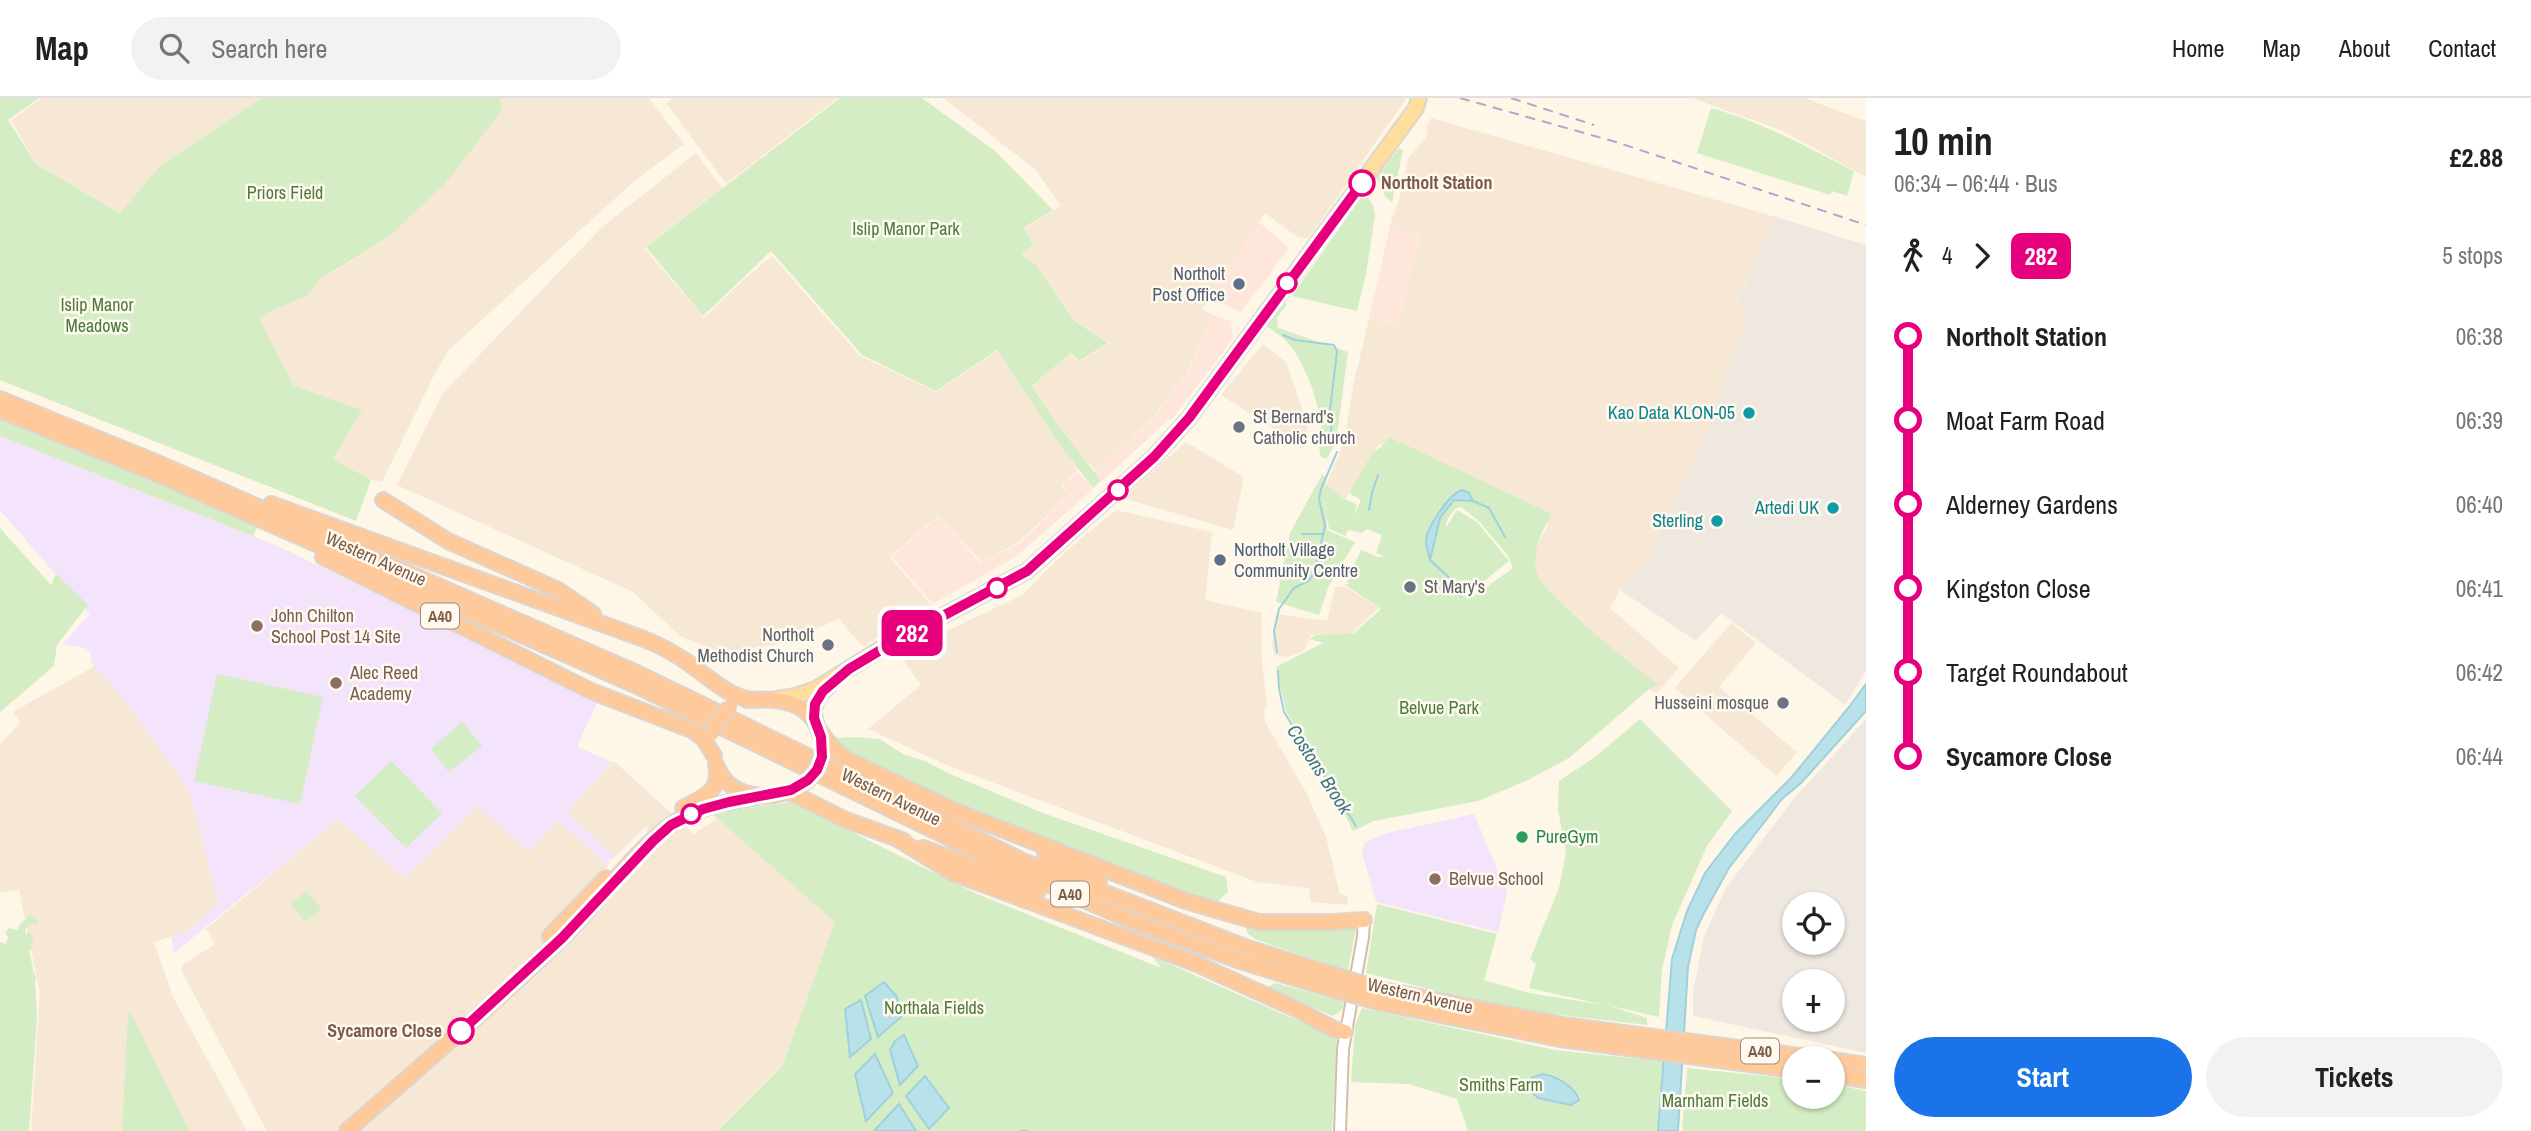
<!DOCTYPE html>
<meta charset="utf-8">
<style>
:root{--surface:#fff;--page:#f2f2f2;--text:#202124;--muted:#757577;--line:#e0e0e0;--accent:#1a73e8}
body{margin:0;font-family:"Archivo Narrow",sans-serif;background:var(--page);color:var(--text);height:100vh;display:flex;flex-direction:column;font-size:26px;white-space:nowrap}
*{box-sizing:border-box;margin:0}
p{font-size:23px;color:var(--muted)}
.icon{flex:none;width:38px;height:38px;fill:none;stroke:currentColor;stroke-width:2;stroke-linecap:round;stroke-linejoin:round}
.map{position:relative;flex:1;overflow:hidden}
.side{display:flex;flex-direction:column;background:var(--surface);width:665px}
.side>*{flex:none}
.badge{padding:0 14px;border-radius:10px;font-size:24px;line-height:46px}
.controls{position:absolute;left:1782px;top:794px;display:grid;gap:14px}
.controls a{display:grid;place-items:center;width:63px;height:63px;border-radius:50%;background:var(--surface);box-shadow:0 2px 5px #0004;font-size:35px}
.map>.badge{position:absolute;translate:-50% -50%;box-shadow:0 0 0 4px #fff}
.legs{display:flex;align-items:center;gap:10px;height:77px;padding:0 28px;font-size:23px}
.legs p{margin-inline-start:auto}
.overview{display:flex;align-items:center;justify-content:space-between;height:119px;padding:0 28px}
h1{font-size:38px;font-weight:700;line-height:52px}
.button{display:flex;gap:14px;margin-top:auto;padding:14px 28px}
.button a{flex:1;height:80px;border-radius:42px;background:var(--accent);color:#fff;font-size:28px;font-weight:700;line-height:80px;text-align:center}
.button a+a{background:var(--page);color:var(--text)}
ul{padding:0 28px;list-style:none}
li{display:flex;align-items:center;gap:24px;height:84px;font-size:26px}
li i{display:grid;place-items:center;width:10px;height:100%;margin:0 9px;background:currentColor}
li i::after{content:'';width:18px;height:18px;margin:-9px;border:5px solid;border-radius:50%;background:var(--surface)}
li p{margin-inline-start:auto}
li:first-child i{background:linear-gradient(#0000 50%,currentColor 0)}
li:last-child i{background:linear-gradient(currentColor 50%,#0000 0)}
header{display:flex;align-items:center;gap:42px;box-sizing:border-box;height:98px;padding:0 35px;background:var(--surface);border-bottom:2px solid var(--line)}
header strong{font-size:33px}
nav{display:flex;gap:38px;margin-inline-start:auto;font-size:24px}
.search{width:490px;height:63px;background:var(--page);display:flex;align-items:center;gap:18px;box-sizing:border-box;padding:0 24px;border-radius:38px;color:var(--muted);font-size:26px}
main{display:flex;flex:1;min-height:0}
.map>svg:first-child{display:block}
.residential{fill:#f6e8d5}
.commercial{fill:#ffe6da}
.industrial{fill:#eee8e1;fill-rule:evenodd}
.education{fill:#f3e3fb}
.green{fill:#d4edc4;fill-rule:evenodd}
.water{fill:#b9e1ea;stroke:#9fd1dc;stroke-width:2}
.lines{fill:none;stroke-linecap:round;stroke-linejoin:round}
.stream{stroke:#9fd1dc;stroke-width:2}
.tertiary-casing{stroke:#d1bdab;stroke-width:14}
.primary-casing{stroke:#dcd5d0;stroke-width:18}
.trunk-casing{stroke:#dcd5d0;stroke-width:18}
.tertiary{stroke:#fff;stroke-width:10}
.primary{stroke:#ffdd9d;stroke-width:14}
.trunk{stroke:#feca9c;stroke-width:14}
.rail{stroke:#b9a3ca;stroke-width:2;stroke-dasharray:10 7;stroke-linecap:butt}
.trunk-bridge-casing{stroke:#dcd5d0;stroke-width:18;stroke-linecap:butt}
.trunk-bridge{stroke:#feca9c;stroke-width:14}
.line-1-casing{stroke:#fff;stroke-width:16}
.line-1{stroke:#e6007e;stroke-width:10}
.stop-1-dot{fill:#fff;stroke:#e6007e;stroke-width:3.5}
.service-dot{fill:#5c6f8a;stroke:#fff9ef;stroke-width:2.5}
.culture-dot{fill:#0f9aa8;stroke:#fff9ef;stroke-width:2.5}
.worship-dot{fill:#6b7280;stroke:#fff9ef;stroke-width:2.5}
.education-dot{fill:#8d6e63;stroke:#fff9ef;stroke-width:2.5}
.leisure-dot{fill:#2e9e5b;stroke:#fff9ef;stroke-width:2.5}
.labels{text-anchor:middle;stroke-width:5;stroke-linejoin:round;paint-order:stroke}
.shield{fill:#fff9ef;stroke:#a28b7b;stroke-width:2}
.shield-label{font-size:16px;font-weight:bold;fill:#7a5c49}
.stop-label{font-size:18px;font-weight:bold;fill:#7a5c49;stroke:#fff9ef;text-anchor:start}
.park-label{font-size:18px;fill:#4d7b3c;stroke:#fff9ef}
.service-label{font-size:18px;fill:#4e5e75;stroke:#fff9ef;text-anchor:end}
.culture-label{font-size:18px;fill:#0d838f;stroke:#fff9ef;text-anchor:end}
.worship-label{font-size:18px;fill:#5b616d;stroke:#fff9ef;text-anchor:start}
.street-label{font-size:18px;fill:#7a5c49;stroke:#fff9ef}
.education-label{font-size:18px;fill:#785e54;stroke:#fff9ef;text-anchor:start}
.leisure-label{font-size:18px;fill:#27864d;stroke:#fff9ef;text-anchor:start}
.water-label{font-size:19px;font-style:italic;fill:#3d7a88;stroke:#fff9ef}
</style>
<header>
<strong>Map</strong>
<div class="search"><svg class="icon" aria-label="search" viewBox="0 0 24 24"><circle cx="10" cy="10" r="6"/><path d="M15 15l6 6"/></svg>Search here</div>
<nav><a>Home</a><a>Map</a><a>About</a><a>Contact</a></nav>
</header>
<main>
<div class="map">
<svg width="1866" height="1033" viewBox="0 0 1866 1033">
<rect width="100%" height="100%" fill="#fef6e7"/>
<g class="residential">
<polygon points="41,0 261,0 160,68 121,115 36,66 11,22"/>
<polygon points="500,0 649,0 684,46 633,84 449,252 435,275 382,384 371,382 333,361 361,312 294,288 258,220 388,140 502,12"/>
<polygon points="673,0 838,0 726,86 666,5"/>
<polygon points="943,0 1403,0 1406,1 1309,140 1299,140 1265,115 1202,212 1212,216 1187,276 1149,324 1096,372 1085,362 1052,318 1033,288 1070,256 1079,264 1109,245 1076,223 1035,166 1023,156 1035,147 1023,131 1061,108 1035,71"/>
<polygon points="1692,0 1804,0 1866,23 1866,79 1781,32"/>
<polygon points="1431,20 1776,119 1736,207 1749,213 1707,332 1649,462 1620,492 1610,510 1679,570 1656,596 1569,528 1536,491 1534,455 1548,426 1379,346 1341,407 1323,394 1344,344 1353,288 1369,221 1398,228 1420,137 1390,128 1401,95 1408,60 1428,37 1426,29"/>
<polygon points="696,55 722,90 644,150 704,220 742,183 772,158 860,258 936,294 997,253 1078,372 1062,388 1069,397 1019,444 982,464 938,418 890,459 934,510 862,548 839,521 784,545 721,555 680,538 633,494 397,387 443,295 602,129"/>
<polygon points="1263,246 1286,264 1308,327 1303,350 1221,297"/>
<polygon points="1186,344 1244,379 1233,432 1123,400"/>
<polygon points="1116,412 1212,434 1205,502 1262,515 1261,552 1267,610 1264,611 1265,624 1307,696 1326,739 1340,796 1347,798 1348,807 1311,804 1309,790 1257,784 949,668 868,631 921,587 899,556 1022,497 1065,454"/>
<polygon points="1335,489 1346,489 1379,510 1352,535 1311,537 1304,553 1288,559 1274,557 1272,546 1277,516 1327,523"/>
<polygon points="1731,525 1756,545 1719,589 1797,654 1776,678 1675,590"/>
<polygon points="95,568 125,602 190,694 218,805 189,833 154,844 173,899 247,1033 31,1033 40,895 19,792 0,795 0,646 21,624 13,614"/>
<polygon points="614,663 694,736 717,720 836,824 782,967 716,1033 267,1033 181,872 184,866 215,846 206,831 338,721 405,780 478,708 558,722 608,768 600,776 611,800 653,752 646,728 615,759 566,714"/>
</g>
<g class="commercial">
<polygon points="1259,124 1289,150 1241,214 1207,199"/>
<polygon points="1390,128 1420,136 1399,228 1369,221"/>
<polygon points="1212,217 1231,223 1233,240 1172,321 1169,321 1102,383 1094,374 1150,324 1188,276"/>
<polygon points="1078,374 1093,391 1017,458 933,506 892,459 938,419 981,465 1020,445 1070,397 1063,388"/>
</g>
<g class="industrial">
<polygon points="1776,119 1866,147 1866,572 1845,607 1721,515 1696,543 1620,492 1649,462 1707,332 1748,213 1736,208"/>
<path d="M1866,621V955L1693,918V894L1704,839L1725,791L1792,703ZM1794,807H1832V845H1794ZM1794,884H1832V922H1794Z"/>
</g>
<g class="education">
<polygon points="0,338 273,446 598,602 577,649 612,664 567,714 615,759 609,762 608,768 558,722 529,754 478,708 405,780 338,721 174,855 171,839 189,833 218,805 190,694 125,602 91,564 90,554 85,550 63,546 90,516 0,412"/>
<polygon points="1474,716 1507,795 1498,834 1376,804 1362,754 1365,745 1383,736"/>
</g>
<g class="green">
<polygon points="0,0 39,0 8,22 36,66 120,115 160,68 261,0 500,0 502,12 445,86 387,140 317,183 318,185 306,198 271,213 259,221 294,288 362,312 333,361 371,382 356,423 0,282"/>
<polygon points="840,0 922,0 995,53 1053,112 1023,130 1034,147 1022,156 1035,166 1075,223 1108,245 1079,263 1071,255 1032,288 1056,324 1101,383 1093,390 1058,344 997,252 936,293 862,257 771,153 703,218 646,149"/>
<path d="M1711,10C1762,24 1807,49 1854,73L1847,98L1832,93L1830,97L1697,55Z"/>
<polygon points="1399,50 1403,52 1392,104 1386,100 1376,79"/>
<polygon points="1361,100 1368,100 1373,108 1375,117 1366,176 1357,213 1292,198"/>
<path d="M1284,204L1287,206L1277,220L1278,230L1348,254L1336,344L1327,360H1322C1316,350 1322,339 1321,328C1319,304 1304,261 1286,243C1280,237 1272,232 1265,227L1281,205Z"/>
<polygon points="0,320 161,385 257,429 253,438 0,338"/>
<path d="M1389,339L1552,416C1541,433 1528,463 1540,482C1545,490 1553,496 1559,502C1589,534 1625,560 1658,587L1648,592L1569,660L1526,683L1478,703L1374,723L1353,733L1330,687L1286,613L1276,569L1323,545L1309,541L1316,537L1354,535L1381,511L1344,486H1350L1347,483L1361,452L1378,459L1384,458L1376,455L1382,437L1367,431L1362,435L1348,432L1346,438L1329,431L1323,395L1326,387L1344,401L1357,406L1353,420L1361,402L1349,395L1371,357L1383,347ZM1461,409L1479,423L1508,458L1513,470L1474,498L1464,483L1472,493L1509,463L1477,424L1457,412L1445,431L1448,420L1456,410Z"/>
<path d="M1322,377L1327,379C1319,402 1328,410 1327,432L1355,444L1328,490L1319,517L1276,504L1290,435Z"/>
<polygon points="0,430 51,487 56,476 88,507 57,547 54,568 0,614"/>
<polygon points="217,576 323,599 300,706 194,683"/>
<polygon points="1640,621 1732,713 1707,748 1672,827 1662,872 1659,919 1607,907 1647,920 1647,927 1534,914 1476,903 1366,875 1377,806 1497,836 1484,882 1529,895 1604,907 1529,890 1536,866 1530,861 1559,790 1566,755 1558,711 1559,683 1595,659"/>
<polygon points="462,624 482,648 449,674 431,651"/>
<polygon points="857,639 879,641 903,656 927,664 950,676 1043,715 1226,779 1228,794 1215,806 1089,761 986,717 955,708 855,660 832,640"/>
<polygon points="391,663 442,715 406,750 355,698"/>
<polygon points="791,704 977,796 1161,870 1153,859 1174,868 1337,940 1332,1033 717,1033 782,968 835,824 711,715"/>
<polygon points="306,793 322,811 306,824 290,806"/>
<polygon points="30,817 39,824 34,827 30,825 25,831 26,836 29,833 34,842 31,844 32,851 29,852 34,876 37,879 35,883 37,920 29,1033 0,1033 0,844 5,846 9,839 5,836 9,830 17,832 20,826"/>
<polygon points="1245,827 1352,828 1356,830 1348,873 1257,842 1248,836"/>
<polygon points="1276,885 1344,904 1342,912 1333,918 1265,890"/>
<polygon points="1362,910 1555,952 1668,964 1661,1033 1468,1033 1457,1001 1409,986 1351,984 1355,928"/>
<polygon points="128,915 131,915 189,1033 122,1033"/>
<polygon points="1687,970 1794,981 1794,999 1832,999 1832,986 1866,993 1866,1033 1682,1033"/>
</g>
<g class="water">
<path d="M1462,392L1469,395L1473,403L1454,402L1440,420L1430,462C1429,456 1426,449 1426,444C1426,430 1449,396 1462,392Z"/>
<polygon points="1866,586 1866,613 1801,685 1782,701 1729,770 1703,817 1696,832 1688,869 1678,1033 1658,1033 1672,861 1687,813 1705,775 1735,736 1791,680 1849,609"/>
<polygon points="884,884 897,899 901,919 878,939 865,898"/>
<polygon points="861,902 871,941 850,959 845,911"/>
<polygon points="904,937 918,968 900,987 890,952 895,943"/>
<polygon points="875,956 893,995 866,1023 855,976"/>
<path d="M1542,976C1557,978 1574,988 1579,1002L1571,1007L1538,1000L1529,991L1531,980Z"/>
<polygon points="925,978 949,1010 929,1031 906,998"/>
<polygon points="899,1006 916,1033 874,1033"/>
</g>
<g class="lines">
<g class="stream">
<polyline points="1283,237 1295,242 1334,247 1337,253 1330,312 1332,345"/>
<polyline points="1473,403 1489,410 1505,439"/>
<polyline points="1369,412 1372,395 1378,377"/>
<polyline points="1302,436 1322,436"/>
<polyline points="1430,462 1457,487 1461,498"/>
<polyline points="1277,554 1274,533 1279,511 1294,490 1308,483 1314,476 1325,428 1319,401 1321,391 1337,354"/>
<polyline points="1278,573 1279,590 1284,614 1356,728"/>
<polyline points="1021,1033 1028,1033"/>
</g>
<defs>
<polyline id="tertiary" points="1340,1033 1343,951 1363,839 1364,822"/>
<g id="primary">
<polyline points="777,601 796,598 816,591 879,552 1027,473 1154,359 1189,320 1416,10 1419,0"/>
<path d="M817,627C810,611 816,599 829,588"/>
</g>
<g id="trunk">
<polyline points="0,301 153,363 639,576 1025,764 1245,849 1334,877"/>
<polyline points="0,312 162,378 635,587 1011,770 1130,822 1240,863 1331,891"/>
<polyline points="383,402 448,443 558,492 593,516"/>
<path d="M271,406L644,541C659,547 674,555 687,564C708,578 728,600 754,602"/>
<polyline points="323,459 591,593 692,632 704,641 714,658"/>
<path d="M747,602C779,600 811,602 821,639"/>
<polyline points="819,632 832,649 846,661 961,716"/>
<path d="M717,669C732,705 781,705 808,682"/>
<polyline points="786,694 794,696 846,722 904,743"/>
<path d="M683,710C703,700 722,693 716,667"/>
<polyline points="955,713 1186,803 1258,824 1334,824 1364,822"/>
<polyline points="896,740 953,775 1197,866 1294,910 1334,931 1345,934"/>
<polyline points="923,750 1039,792"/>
<polyline points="1045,757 1099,784"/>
<polyline points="550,838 606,780"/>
<polyline points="1384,892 1562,927 1823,961"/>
<polyline points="1382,905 1560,941 1794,972"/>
<polyline points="1832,962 1866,967"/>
<polyline points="1832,977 1866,982"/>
<path d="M347,1033C420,969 495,905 565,837C598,804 635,752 672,726C699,708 732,703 763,698"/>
</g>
</defs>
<use href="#tertiary" class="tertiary-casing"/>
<use href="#primary" class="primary-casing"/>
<use href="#trunk" class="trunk-casing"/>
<use href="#tertiary" class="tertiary"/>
<use href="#primary" class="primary"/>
<use href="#trunk" class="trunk"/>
<g class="rail">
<polyline points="1460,0 1616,44 1866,127"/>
<polyline points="1511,0 1594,27"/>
</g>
<defs>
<g id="trunk-bridge">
<polyline points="712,635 717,623 730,609"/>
<polyline points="808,682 819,668 822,654"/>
<polyline points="1334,877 1384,892"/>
<polyline points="1331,891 1382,905"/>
</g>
</defs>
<use href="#trunk-bridge" class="trunk-bridge-casing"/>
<use href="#trunk-bridge" class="trunk-bridge"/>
</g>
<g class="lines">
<defs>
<polyline id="line-1" points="461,933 562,840 653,743 671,727 703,711 729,704 791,692 808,682 817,672 822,659 821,639 814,620 815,606 823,593 849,571 894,544 1027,473 1154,359 1189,320 1362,85"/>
</defs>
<use href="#line-1" class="line-1-casing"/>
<use href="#line-1" class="line-1"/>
</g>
<g class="stop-1-dot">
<circle cx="1362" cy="85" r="12"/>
<circle cx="1287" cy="185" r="9"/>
<circle cx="1118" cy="392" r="9"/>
<circle cx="997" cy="490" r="9"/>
<circle cx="691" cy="716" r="9"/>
<circle cx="461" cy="933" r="12"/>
</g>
<g class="service-dot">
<circle cx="1239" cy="186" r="7"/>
<circle cx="1220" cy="462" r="7"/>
</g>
<g class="culture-dot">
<circle cx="1749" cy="315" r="7"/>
<circle cx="1833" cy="410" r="7"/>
<circle cx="1717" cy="423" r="7"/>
</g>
<g class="worship-dot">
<circle cx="1239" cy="329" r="7"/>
<circle cx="1410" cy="489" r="7"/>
<circle cx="828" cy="547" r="7"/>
<circle cx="1783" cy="605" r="7"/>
</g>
<g class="education-dot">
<circle cx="257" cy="528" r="7"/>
<circle cx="336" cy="585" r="7"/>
<circle cx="1435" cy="781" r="7"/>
</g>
<circle class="leisure-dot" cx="1522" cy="739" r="7"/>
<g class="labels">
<g class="shield">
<rect x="421" y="505.5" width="38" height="25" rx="5"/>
<rect x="1051" y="783.5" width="38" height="25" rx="5"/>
<rect x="1741" y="940.5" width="38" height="25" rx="5"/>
</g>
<g class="shield-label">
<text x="440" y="524">A40</text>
<text x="1070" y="802">A40</text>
<text x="1760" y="959">A40</text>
</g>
<g class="stop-label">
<text x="1381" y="91">Northolt Station</text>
<text x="442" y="939" text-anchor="end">Sycamore Close</text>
</g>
<g class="park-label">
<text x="285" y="101">Priors Field</text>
<text x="906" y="137">Islip Manor Park</text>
<text x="97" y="213">Islip Manor<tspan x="97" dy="21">Meadows</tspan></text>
<text x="1439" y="616">Belvue Park</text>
<text x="934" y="916">Northala Fields</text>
<text x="1501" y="993">Smiths Farm</text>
<text x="1715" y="1009">Marnham Fields</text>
</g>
<g class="service-label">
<text x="1225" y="182">Northolt<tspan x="1225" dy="21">Post Office</tspan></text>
<text x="1234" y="458" text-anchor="start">Northolt Village<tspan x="1234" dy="21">Community Centre</tspan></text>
</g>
<g class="culture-label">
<text x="1735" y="321">Kao Data KLON-05</text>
<text x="1819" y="416">Artedi UK</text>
<text x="1703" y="429">Sterling</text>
</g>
<g class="worship-label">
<text x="1253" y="325">St Bernard's<tspan x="1253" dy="21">Catholic church</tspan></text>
<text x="1424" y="495">St Mary's</text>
<text x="814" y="543" text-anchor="end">Northolt<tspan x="814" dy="21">Methodist Church</tspan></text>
<text x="1769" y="611" text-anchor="end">Husseini mosque</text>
</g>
<g class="street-label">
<text transform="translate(376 461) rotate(24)" y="6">Western Avenue</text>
<text transform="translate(891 699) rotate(26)" y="6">Western Avenue</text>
<text transform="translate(1420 898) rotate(13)" y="6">Western Avenue</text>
</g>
<g class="education-label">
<text x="271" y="524">John Chilton<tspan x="271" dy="21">School Post 14 Site</tspan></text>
<text x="350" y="581">Alec Reed<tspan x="350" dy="21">Academy</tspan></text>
<text x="1449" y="787">Belvue School</text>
</g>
<g class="leisure-label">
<text x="1536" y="745">PureGym</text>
</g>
<g class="water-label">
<text transform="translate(1320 671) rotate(57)" y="7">Costons Brook</text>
</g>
</g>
</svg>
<div class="controls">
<a><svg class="icon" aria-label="locate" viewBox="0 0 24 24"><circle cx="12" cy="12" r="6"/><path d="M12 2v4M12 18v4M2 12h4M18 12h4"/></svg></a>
<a>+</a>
<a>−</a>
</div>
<b class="badge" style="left:912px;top:535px;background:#e6007e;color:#fff">282</b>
</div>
<section class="side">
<div class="overview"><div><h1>10 min</h1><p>06:34 – 06:44 · Bus</p></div><b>£2.88</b></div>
<div class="legs"><svg class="icon" aria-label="walk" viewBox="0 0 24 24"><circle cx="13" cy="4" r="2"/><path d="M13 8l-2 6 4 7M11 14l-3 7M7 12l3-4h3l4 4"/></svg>4<svg class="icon" aria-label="forward" viewBox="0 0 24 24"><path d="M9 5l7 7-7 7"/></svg><b class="badge" style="background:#e6007e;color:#fff">282</b><p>5 stops</p></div>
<ul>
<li><i style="color:#e6007e"></i><b>Northolt Station</b><p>06:38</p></li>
<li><i style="color:#e6007e"></i><span>Moat Farm Road</span><p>06:39</p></li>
<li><i style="color:#e6007e"></i><span>Alderney Gardens</span><p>06:40</p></li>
<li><i style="color:#e6007e"></i><span>Kingston Close</span><p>06:41</p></li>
<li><i style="color:#e6007e"></i><span>Target Roundabout</span><p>06:42</p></li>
<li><i style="color:#e6007e"></i><b>Sycamore Close</b><p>06:44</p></li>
</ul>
<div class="button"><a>Start</a><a>Tickets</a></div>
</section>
</main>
